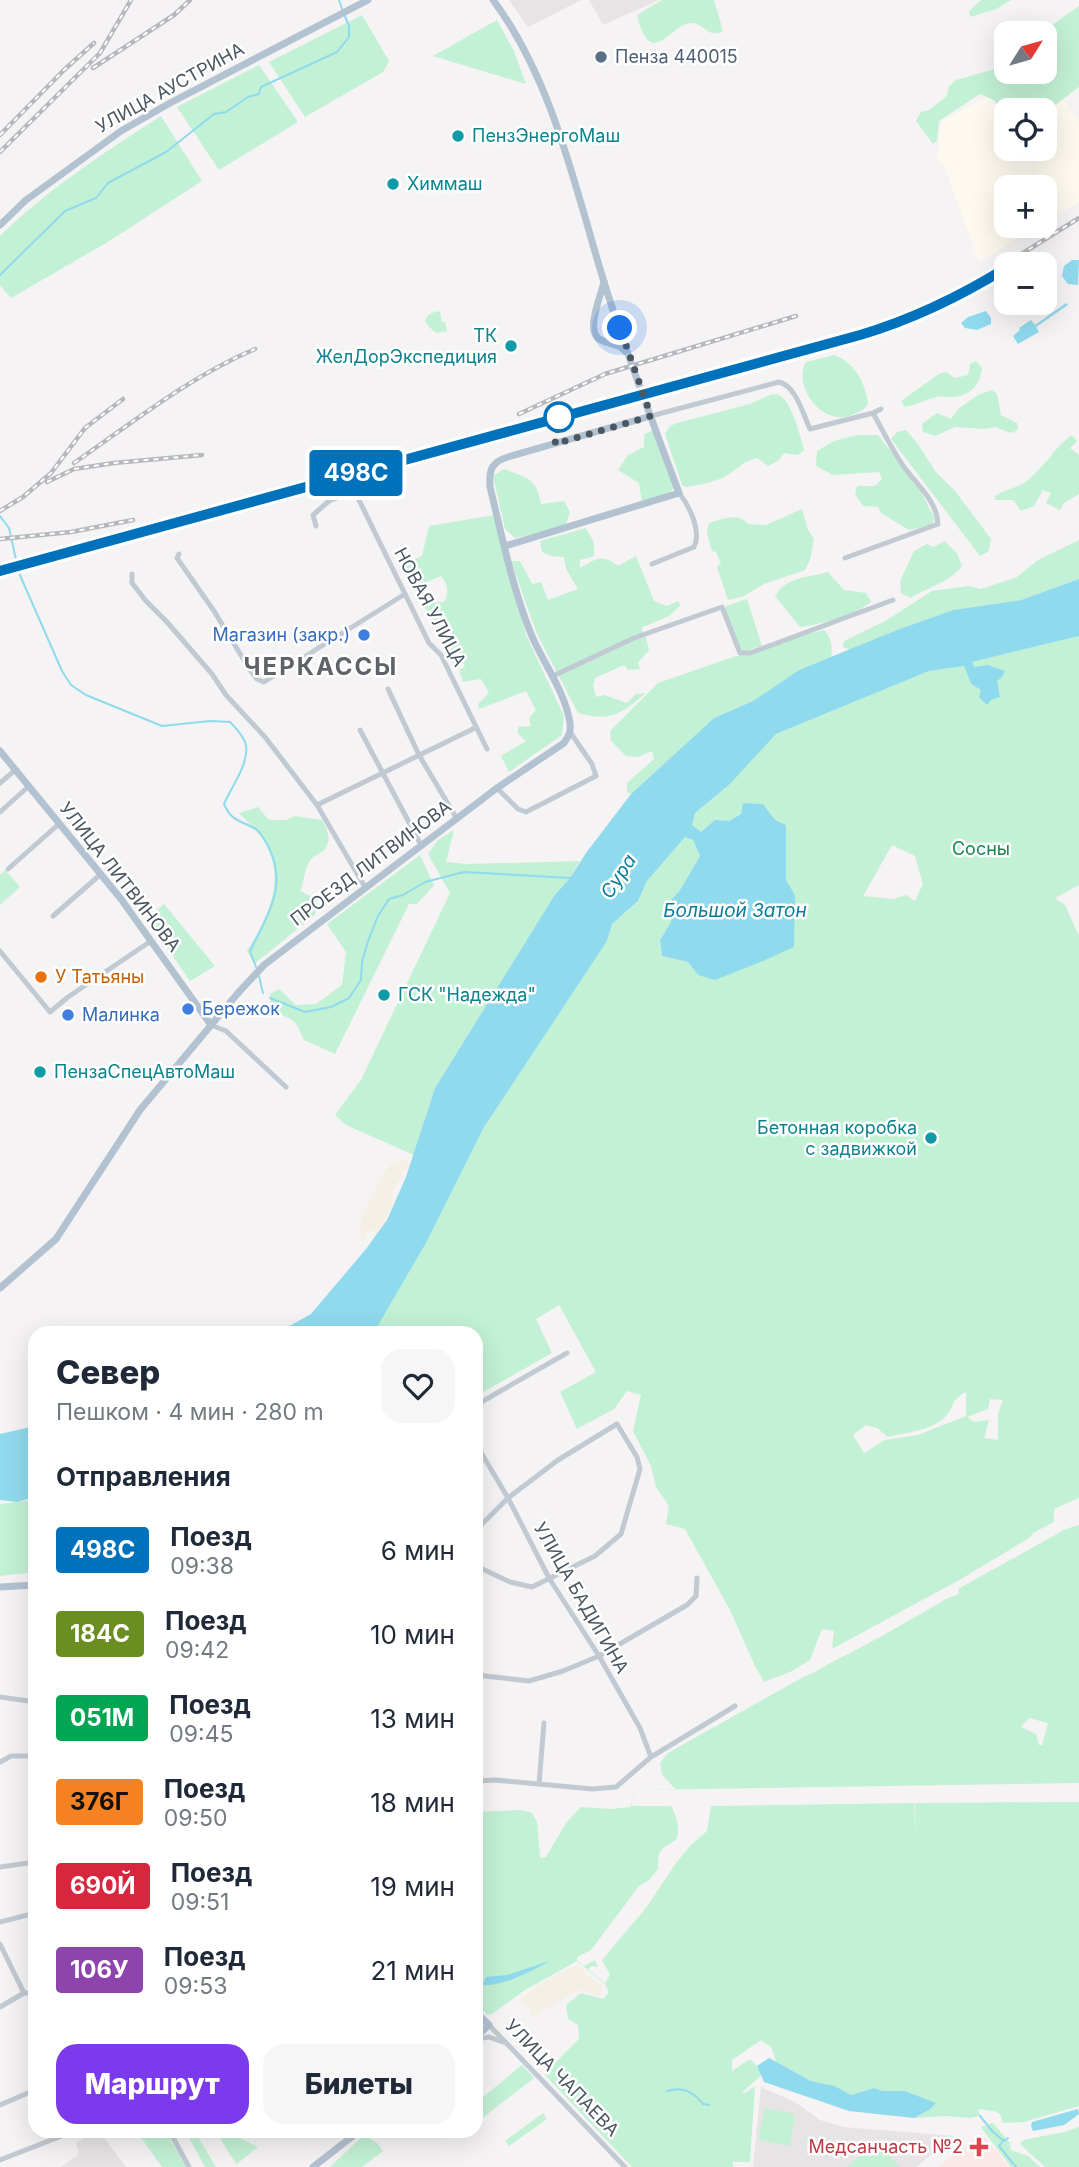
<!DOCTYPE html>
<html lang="ru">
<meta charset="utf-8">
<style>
:root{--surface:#fff;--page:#f6f6f7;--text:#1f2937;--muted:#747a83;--accent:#7c3aed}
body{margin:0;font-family:Inter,sans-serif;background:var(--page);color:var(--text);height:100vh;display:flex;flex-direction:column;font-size:26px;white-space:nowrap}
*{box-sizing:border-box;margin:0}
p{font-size:23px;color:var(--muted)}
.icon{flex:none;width:38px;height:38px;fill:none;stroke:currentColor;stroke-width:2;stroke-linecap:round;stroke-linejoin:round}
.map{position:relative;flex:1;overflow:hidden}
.panel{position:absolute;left:28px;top:1326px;width:455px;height:812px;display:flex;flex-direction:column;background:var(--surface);border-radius:21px;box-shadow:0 7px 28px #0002}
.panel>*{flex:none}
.badge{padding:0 14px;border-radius:5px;font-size:24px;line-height:46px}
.needle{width:46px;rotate:53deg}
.buttons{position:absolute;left:994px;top:21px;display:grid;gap:14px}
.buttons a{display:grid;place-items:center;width:63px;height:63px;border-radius:14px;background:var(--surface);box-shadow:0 7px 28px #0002;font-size:35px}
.you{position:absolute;width:35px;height:35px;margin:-18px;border:5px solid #fff;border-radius:50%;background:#1a73e8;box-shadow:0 0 0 10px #1a73e833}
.map>.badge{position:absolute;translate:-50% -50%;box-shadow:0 0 0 4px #fff}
h2{padding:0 28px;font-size:26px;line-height:63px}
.round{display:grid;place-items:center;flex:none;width:74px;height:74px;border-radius:21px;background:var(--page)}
.head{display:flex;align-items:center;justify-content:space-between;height:119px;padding:0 28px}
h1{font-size:33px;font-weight:800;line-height:52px}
.button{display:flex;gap:14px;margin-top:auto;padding:14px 28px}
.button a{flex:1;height:80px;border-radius:21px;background:var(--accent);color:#fff;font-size:28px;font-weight:800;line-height:80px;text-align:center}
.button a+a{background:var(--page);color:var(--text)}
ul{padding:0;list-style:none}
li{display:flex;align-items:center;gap:21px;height:84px;padding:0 28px}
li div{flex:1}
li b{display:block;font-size:26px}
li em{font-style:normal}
li .badge{min-width:77px;font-weight:700;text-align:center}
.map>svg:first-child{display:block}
.commercial{fill:#fdf9ef}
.education{fill:#e6e4e5}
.medical{fill:#fce8e6}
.green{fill:#c3f1d5;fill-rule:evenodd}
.sand{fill:#f5f0e5}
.water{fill:#90daee}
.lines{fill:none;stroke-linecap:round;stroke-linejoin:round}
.stream{stroke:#90daee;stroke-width:2}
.minor{stroke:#c1cad2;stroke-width:5}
.major{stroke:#b3c2d1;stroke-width:7}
.rail-casing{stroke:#b5b8bd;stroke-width:4.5}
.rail{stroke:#fff;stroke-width:2;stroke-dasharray:5;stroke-linecap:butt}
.line-casing{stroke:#fff;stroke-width:16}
.line{stroke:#0072bc;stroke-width:10}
.walk{stroke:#4a5661;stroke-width:7;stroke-dasharray:0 12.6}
.service-dot{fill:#5c6f8a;stroke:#fff;stroke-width:2.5}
.culture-dot{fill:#0f9aa8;stroke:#fff;stroke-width:2.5}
.stop-dot{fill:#fff;stroke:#0072bc;stroke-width:3.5}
.shop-dot{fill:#3f7fe0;stroke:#fff;stroke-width:2.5}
.food-dot{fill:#e8710a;stroke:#fff;stroke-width:2.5}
.health-dot{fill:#e0444e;stroke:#fff;stroke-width:2.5}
.labels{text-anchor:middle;stroke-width:5;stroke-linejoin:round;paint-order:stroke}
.service-label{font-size:18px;fill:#4e5e75;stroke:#fff;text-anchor:start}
.street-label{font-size:18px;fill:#4a5661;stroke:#fff}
.culture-label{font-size:18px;fill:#0d838f;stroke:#fff;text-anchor:start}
.shop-label{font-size:18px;fill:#366cbe;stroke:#fff;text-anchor:start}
.park-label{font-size:18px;fill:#17864f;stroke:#fff}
.food-label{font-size:18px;fill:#c56008;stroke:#fff;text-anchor:start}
.health-label{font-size:18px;fill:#be3a42;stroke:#fff;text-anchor:end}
.water-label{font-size:19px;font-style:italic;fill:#0c7c9b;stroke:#fff}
.district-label{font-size:24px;font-weight:bold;letter-spacing:2px;fill:#5f6368;stroke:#fff}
</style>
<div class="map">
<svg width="1079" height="2167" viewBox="0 0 1079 2167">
<rect width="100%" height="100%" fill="#f5f3f3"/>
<polygon class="commercial" points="988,96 1006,117 1006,149 1045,149 1045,114 1064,100 1079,122 1079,202 1045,222 1045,187 1006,187 1006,226 1039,226 979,262 943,163 937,160 941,122"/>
<g class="education">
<polygon points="509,0 581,0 528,27"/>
<polygon points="589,0 659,0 603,25"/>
<polygon points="761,2087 795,2102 820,2120 843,2127 954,2136 916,2167 753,2167"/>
<polygon points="92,2132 100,2132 126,2167 61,2167 79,2154 76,2143"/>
</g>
<polygon class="medical" points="982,2133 1009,2167 938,2167"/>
<g class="green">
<path d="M662,0H714L723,31C709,39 705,25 693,23C672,20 651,74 637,15Z"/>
<polygon points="981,0 1011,0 996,9 970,17 969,11"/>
<polygon points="1079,6 1079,87 1048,110 1049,120 1045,123 1045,110 1006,110 1006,117 994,100 980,94 939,121 937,141 933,144 916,121 921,112 929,110 947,96 949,86 956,80 992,70 1006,58 1006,72 1045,72 1045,33 1041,33"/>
<polygon points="362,15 389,61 383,72 305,117 269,62"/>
<polygon points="497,20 514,51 526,84 433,56"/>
<polygon points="259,65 298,122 219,170 177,107"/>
<path d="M161,116L202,181L106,243L11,298L0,285V236C48,189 105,152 161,116Z"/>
<polygon points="437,311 440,312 442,322 445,322 447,331 436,333 428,326 425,320 428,315"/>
<path d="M834,355C854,362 866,383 868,404C863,411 857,413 849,416C821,425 792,385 806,362Z"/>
<path d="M976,361L982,368C980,385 971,395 954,397C948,398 942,395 937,397C926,399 917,405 905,407L901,401L939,374L946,372L955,378L968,375L970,364Z"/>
<polygon points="992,390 997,394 1001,415 1017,423 1018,430 1011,433 995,427 984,429 955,427 935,436 923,432 922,424 937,413 951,419 958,409 978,395"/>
<path d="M772,394C776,395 779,394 782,397C792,405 801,438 804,450L798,455L784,453L778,461L768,466L757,458C745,460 735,471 724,477C712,483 698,485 686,487L682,485L665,434L670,426L677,423L750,404Z"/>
<polygon points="654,430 674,488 667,495 642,502 639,483 618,470 628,455 644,447 644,434"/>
<polygon points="906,430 917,443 936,472 955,491 991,539 989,551 980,556 891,439 897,432"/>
<polygon points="858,435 878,435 918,486 935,519 930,526 909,530 881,513 878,507 863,506 855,494 857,486 875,486 882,479 879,472 833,475 816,466 817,451 834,441"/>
<path d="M1072,435L1077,441L1070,448L1079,455V494L1064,503L1060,510L1046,503L1051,493L1043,490L1034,506L1021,511L1013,500H995V496C1004,490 1017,488 1025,482C1044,469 1054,447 1072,435Z"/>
<path d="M504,469C528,479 536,477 541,504L564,501L570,512L565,527L515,538L505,529L493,476Z"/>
<path d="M802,509L808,530L814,539L810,560L805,570L764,584L742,597L728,600L717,567L721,563L716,552L712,551L707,533L709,523C724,519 737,512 748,524L766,525Z"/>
<path d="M494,515L526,635L564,716L562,735L509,772L501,756L526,741L518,734V727L531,726L529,718L536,710L526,691L479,709L478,704L489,693L481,679L463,682L459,670L465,667L462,659L452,663L423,603L444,602C450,593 447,583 441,576L422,584L417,593L401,565L422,556L429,526Z"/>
<path d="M586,528L594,543V556L580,560V568C596,559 602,553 618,566L636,556L654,601L667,606L678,601L681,605L669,616L641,628L646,638L649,650L638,663L640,669L628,670L624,665L595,678L593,685L596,697L604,695L627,703L636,694L646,693C621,714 611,722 578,713L537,634L511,561H520L532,584L541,582L548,600L578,589L566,569L564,557L551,556L542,552L540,541Z"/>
<polygon points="1079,540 1079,579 1021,600 953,610 897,630 850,650 843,647 844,641 887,620 932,591 968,586 981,589 1017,577 1038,560"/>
<path d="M944,541L957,553L962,566C949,583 929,586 911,598L901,593L900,581L914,551L927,544L934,547Z"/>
<path d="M828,572L844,590L866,593L871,602C851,617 825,623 800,627L775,596C787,576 808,578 828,572Z"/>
<polygon points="747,599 762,646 742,652 725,610 726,606"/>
<path d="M824,630C831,636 833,648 831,657L799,670L753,701L714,718L631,794L627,792V783L654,759L652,751L638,757L626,756L611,741L610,731L658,683L736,656L751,655L795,637Z"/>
<path d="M1079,636V885L1055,898L1065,905L1079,936V1498L1054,1509V1522L1033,1533L1029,1538L961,1579L832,1649L834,1631L822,1629L810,1660L792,1671L764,1682L755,1666L730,1610L685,1529L666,1524L669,1506L656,1487L651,1466L633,1431L641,1395L627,1391L614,1409L577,1429L560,1392L596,1372L559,1305L536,1319L552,1353L476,1396V1334H368L377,1326L426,1243L483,1129L607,941L611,925L638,901L647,881L685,837L693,840L700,856L680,890L672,899L671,922L660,940L662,956L688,962L698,975L795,895L786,881V825L775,821L763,804L744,803L741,814L729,821L701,832L692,825L695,813L730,784L776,734L929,671L964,666L971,684L981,690L987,705L971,662ZM892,845L915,856L923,884L915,901L906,895L893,899L863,896ZM966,1392V1416L918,1435L885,1440L864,1453L853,1435L866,1425L877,1428L888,1437C904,1433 932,1430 944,1418C954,1409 950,1400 966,1392ZM990,1399L1003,1400L998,1414V1440L984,1438L989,1420L974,1422L967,1417L988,1409Z"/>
<path d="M258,807L268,819L275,820H286L295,816L322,820C328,831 333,842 322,852C319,854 315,855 312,858C304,866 305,881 300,891L317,899L315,915L254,964L247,951C269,916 288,876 262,838C255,829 247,821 239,813Z"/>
<polygon points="454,830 446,862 467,864 580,861 570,878 554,896 435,1088 414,1155 346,1125 335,1115 361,1080 450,893 428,854 438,840"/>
<path d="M420,855L434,885L417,904H409L335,1054L304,1040C301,1035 298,1024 293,1021C278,1010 270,1018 270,994L279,989L296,1005L316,1004L342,985L346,952L327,924Z"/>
<polygon points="5,870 20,887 0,905 0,875"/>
<polygon points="164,904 215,966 190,981 147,918"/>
<polygon points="35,1500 35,1572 0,1576 0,1504"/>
<path d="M1079,1525V1783L636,1790L631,1806H671C677,1817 680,1827 677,1839C662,1849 657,1849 658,1869L649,1880L639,1886L591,1950L577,1957V1960L584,1966L595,1960L598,1967L592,1966L588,1969L605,1983L610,1975L602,1960L646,1908L676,1863L690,1846L707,1831L711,1806L914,1803L916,1835L915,1803L1079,1802V2106L1024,2122L1003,2123L1000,2114L994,2111L978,2109L980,2116L970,2118L945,2116L914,2118L929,2110L935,2103L905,2091H883L874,2088L851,2095L835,2086L811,2081L776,2062L771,2047L761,2040L732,2060V2071L750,2059L757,2066L761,2076L742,2092L745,2093L755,2086L750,2162H733V2167H632L545,2075L546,2072L579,2039L578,2025L568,2019L566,2005L581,1993L603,1999L609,1992L605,1984L577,1961L525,1990L492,2014L487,2015L476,2003V1812L522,1810L532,1813L537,1822L540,1858L546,1857L566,1823L581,1807L611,1809L630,1807L636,1790L675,1789L662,1774L660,1763L668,1753L805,1676C816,1673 824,1666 834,1661C873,1642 910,1620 948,1598L959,1594L958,1589L1066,1529ZM1029,1718L1048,1723L1042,1745H1039L1036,1734L1021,1727Z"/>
<polygon points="522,2065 534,2078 476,2123 476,2103"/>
<polygon points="764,2108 795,2114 790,2146 759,2140"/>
<polygon points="543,2113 547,2119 509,2146 505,2141"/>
<polygon points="993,2123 1010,2143 1011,2150 1028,2156 1040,2167 1011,2167 982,2129 981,2127"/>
<polygon points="1079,2127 1079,2167 1045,2167 1020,2144 1023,2140 1064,2132"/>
<polygon points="137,2132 166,2132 186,2167 162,2167"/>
<polygon points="186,2132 195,2132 216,2167 205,2167"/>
<path d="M224,2132H234L240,2138L258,2147L237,2164C229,2155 225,2145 218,2135Z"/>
<polygon points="364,2135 376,2142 383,2151 362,2167 330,2167"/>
<polygon points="877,2141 899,2167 847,2167"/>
</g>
<g class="sand">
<polygon points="407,1159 410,1165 409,1169 404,1170 391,1194 394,1204 377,1234 370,1229 363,1242 359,1238 361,1219 382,1174 394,1162"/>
<path d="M578,1965L587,1975L602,1986L601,1996L580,1990L531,2017L528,2008L517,2001C536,1987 556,1973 578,1965Z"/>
</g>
<g class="water">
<polygon points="1072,260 1079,260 1078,285 1068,284 1062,276 1064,266"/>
<polygon points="1066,303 1068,305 1036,327 1039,332 1018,344 1013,336 1020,330 1019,328 1031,320 1035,325"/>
<polygon points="986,311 991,318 991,324 977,330 965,328 961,323 968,317"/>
<polygon points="1079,579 1079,636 972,662 974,667 988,665 1005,671 1002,677 997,681 1000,697 991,700 987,705 979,697 981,690 971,684 964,666 929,671 776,734 730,784 695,813 692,825 701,832 715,820 729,821 741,814 743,803 763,804 775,820 786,825 786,880 795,895 794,947 763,961 715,980 698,975 688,962 662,956 660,940 671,922 672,899 680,890 700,856 693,840 685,837 647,881 638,901 612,924 607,941 483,1129 426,1243 377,1327 368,1333 277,1333 311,1314 366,1249 387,1220 406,1177 435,1088 554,896 570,878 586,853 631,794 714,718 753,701 799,670 897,630 953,610 1021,600"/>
<polygon points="35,1426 35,1497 17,1502 0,1500 0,1434"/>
<path d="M549,1961C533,1971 501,1987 482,1985L486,1977L507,1975Z"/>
<polygon points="769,2058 811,2081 835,2086 851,2095 874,2088 883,2091 905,2091 936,2103 929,2110 914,2118 849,2111 764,2082 757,2066"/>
<polygon points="1078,2109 1079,2114 1064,2125 1033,2131 1031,2126 1032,2122"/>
</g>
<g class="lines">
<g class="stream">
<polyline points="339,0 342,9"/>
<polyline points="0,275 65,211 96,198 108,183 166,152 214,114 226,112 248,97 259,94 261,87 337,52 349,37 349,26 344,14"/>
<path d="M0,516L9,528L19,573L62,671L71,685L86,695L162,726L210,721L230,722C236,728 244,736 246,745C249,765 231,787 224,804C232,823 242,820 257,830C262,834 266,842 269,848C288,886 267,917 250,951L256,967"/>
<polyline points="259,976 263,993"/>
<polyline points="270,998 305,1012 331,1007 349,998 361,980 362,962 368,941 378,916 389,899 403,895 425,882 464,872 570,878"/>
<path d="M667,2091C684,2086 693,2092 703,2104L709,2105"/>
<polyline points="980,2116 993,2132 1004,2141 1008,2138"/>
<polyline points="1003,2141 999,2146 1016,2167"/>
</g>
<g class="minor">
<path d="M651,416L779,382C796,386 803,414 810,429L873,413L881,409"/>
<polyline points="316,526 313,515 329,501 349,493 358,498 429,643 441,655 487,749"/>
<polyline points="179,554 177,558 214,611 250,670 257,679 264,682 405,594"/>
<path d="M845,558L938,524C937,501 917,485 904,467C892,450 883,431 873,413"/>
<path d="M652,564L694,547C702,532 689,505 679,493"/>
<polyline points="132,574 132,583 146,601 167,622 212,674 226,695 265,737 317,805 365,887"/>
<polyline points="553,676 634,638 722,607 740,653 750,653 893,600"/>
<polyline points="388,689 419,755 457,819"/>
<polyline points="360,730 421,845"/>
<polyline points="0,783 15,770"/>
<polyline points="497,788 518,809 526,812 596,776 592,764 570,732"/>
<polyline points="317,805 475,728"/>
<polyline points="0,812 29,786"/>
<polyline points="8,869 60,823"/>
<polyline points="53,916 101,874"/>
<polyline points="0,951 50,1012 68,997 151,941"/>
<polyline points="211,1025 226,1031 286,1087"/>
<polyline points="476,1405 567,1353"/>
<polyline points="476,1444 508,1498 549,1578 599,1656 640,1728 651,1757"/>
<polyline points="476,1530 508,1498 558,1460 617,1424 637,1457 640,1469 621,1534 595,1556 532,1587 510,1582 476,1566"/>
<polyline points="476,1675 529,1681 563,1671 599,1656 687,1605 696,1596 697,1578"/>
<polyline points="0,1697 35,1702"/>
<polyline points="0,1762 11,1756 35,1756"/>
<polyline points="476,1781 495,1780 593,1789 616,1787 651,1757 735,1706"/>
<polyline points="539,1784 544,1723"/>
<polyline points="0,1867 35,1862"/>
<polyline points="0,1922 35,1913"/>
<polyline points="0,1944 24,1993"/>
<polyline points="0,2007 24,1993 35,1993"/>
<polyline points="489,2025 625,2167"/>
<polyline points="476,2039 489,2037 503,2042"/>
<polyline points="0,2105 35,2090"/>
<polyline points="170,2132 189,2167"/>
<polyline points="0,2160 72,2132"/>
</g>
<g class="major">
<path d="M493,0C553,80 575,188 604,282C626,353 653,423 679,493L505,546"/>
<polyline points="0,225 26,200 121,131 170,103 368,0"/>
<path d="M604,282C601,296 584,333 601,340C611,345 618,343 626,352"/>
<polyline points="0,751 121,899 211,1025"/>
<path d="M0,1288L56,1239L140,1110L238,993L264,965L497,788L564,743C569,736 571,731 570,723C565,691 543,663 531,634C512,587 502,536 490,487C489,470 491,462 508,457L651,416"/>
<polyline points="0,1587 35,1585"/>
<polyline points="476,2012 489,2025 476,2037"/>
<polyline points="313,2167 358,2132"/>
</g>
<defs>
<g id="rail">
<polyline points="93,68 174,15 190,0"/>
<polyline points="0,135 64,70 94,43"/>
<polyline points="0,152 100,53 131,0"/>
<polyline points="519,414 605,374 796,316"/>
<path d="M74,463C132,423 189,377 255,349"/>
<polyline points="47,482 74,469 114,463 202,455"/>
<polyline points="0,511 23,497 51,473 85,428 123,399"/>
<polyline points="0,539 71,532 133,520"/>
<polyline points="0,567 899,320 972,285 1079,218"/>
</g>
</defs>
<use href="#rail" class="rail-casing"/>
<use href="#rail" class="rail"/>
</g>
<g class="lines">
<defs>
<path id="line" d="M0,571L860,335C914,319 959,297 1006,268"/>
</defs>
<use href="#line" class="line-casing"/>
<use href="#line" class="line"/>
<polyline class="walk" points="559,417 555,444 651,416 620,328"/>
</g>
<circle class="service-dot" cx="601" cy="57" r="7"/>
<g class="culture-dot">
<circle cx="458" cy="136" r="7"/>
<circle cx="393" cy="184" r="7"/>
<circle cx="511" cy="346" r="7"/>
<circle cx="384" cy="995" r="7"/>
<circle cx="40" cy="1072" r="7"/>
<circle cx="931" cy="1138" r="7"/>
</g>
<circle class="stop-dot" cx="559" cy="417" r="14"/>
<g class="shop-dot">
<circle cx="364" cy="635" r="7"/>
<circle cx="188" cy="1009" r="7"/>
<circle cx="68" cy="1015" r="7"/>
</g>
<circle class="food-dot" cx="41" cy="977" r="7"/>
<path class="health-dot" d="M975.5 2136.5h7v7h7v7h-7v7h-7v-7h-7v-7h7z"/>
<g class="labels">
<g class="service-label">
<text x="615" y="63">Пенза 440015</text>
</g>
<g class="street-label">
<text transform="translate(170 88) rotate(-29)" y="6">УЛИЦА АУСТРИНА</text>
<text transform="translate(430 607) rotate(62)" y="6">НОВАЯ УЛИЦА</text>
<text transform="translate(371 863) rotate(-37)" y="6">ПРОЕЗД ЛИТВИНОВА</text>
<text transform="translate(120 877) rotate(52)" y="6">УЛИЦА ЛИТВИНОВА</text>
<text transform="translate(581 1598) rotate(60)" y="6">УЛИЦА БАДИГИНА</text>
<text transform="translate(562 2078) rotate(46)" y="6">УЛИЦА ЧАПАЕВА</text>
</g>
<g class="culture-label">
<text x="472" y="142">ПензЭнергоМаш</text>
<text x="407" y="190">Химмаш</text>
<text x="497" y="342" text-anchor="end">ТК<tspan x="497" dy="21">ЖелДорЭкспедиция</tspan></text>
<text x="398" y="1001">ГСК "Надежда"</text>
<text x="54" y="1078">ПензаСпецАвтоМаш</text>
<text x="917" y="1134" text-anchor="end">Бетонная коробка<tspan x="917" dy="21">с задвижкой</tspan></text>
</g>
<g class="shop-label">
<text x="350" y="641" text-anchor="end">Магазин (закр.)</text>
<text x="202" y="1015">Бережок</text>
<text x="82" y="1021">Малинка</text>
</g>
<g class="park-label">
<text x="981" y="855">Сосны</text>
</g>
<g class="food-label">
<text x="55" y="983">У Татьяны</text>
</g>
<g class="health-label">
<text x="963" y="2153">Медсанчасть №2</text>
</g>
<g class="water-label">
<text transform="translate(618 876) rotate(-57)" y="7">Сура</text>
<text x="735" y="917">Большой Затон</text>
</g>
<g class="district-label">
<text x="321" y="675">ЧЕРКАССЫ</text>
</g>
</g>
</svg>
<div class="buttons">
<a><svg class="needle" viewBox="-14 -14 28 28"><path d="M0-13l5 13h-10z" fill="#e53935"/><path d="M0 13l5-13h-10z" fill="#747a83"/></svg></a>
<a><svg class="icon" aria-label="locate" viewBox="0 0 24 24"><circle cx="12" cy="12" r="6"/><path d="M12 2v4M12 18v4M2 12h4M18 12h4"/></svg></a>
<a>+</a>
<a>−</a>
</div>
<div class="you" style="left:620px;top:328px"></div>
<b class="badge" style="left:356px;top:473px;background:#0072bc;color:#fff">498С</b>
<section class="panel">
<div class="head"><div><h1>Север</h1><p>Пешком · 4 мин · 280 m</p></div><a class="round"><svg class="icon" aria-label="heart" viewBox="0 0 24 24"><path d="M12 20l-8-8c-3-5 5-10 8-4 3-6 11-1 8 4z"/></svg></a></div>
<h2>Отправления</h2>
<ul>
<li><span class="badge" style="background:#0072bc;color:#fff">498С</span><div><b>Поезд</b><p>09:38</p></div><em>6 мин</em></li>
<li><span class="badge" style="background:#6b8e23;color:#fff">184С</span><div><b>Поезд</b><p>09:42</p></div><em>10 мин</em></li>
<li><span class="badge" style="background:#00a651;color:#fff">051М</span><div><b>Поезд</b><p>09:45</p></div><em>13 мин</em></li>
<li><span class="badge" style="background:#f58220;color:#111">376Г</span><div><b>Поезд</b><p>09:50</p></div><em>18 мин</em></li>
<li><span class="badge" style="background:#d7263d;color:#fff">690Й</span><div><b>Поезд</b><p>09:51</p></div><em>19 мин</em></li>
<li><span class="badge" style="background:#8e44ad;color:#fff">106У</span><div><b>Поезд</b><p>09:53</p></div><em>21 мин</em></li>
</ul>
<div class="button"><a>Маршрут</a><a>Билеты</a></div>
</section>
</div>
